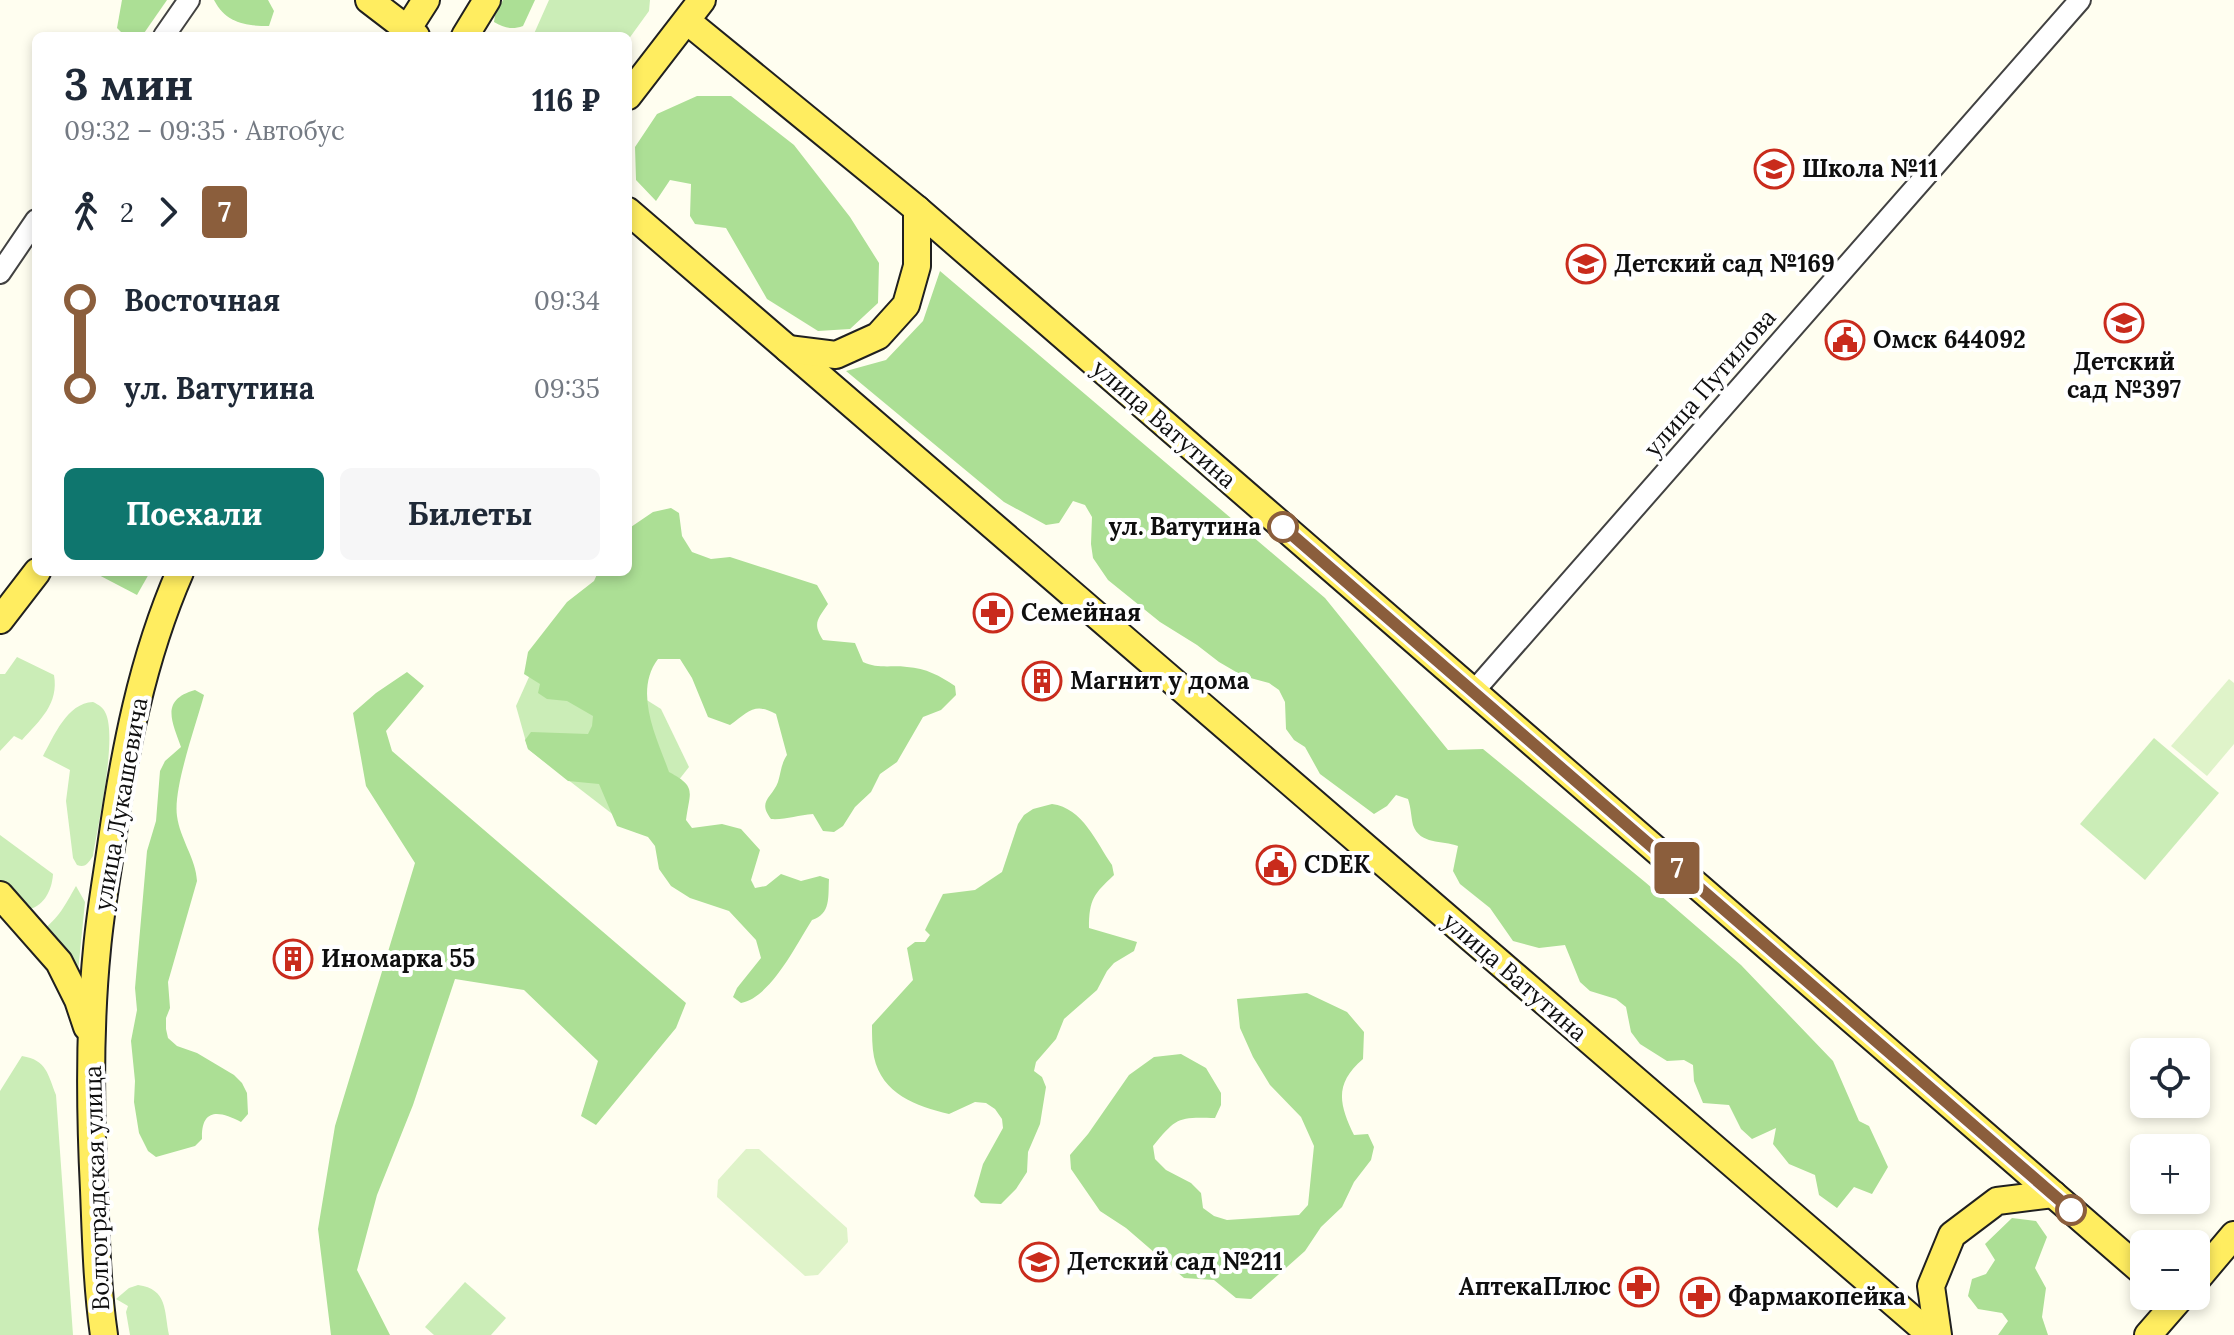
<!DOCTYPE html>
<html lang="ru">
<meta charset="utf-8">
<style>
:root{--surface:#fff;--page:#f6f6f7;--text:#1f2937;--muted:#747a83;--accent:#0f766e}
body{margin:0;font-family:Lora,serif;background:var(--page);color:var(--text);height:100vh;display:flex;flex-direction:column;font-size:30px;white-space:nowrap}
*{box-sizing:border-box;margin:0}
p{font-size:26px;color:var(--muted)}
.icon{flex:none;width:44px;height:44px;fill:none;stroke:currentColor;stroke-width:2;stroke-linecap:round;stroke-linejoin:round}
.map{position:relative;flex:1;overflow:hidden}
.drawer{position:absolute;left:32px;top:32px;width:600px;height:544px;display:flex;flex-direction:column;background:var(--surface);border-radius:12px;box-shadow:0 4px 12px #0003}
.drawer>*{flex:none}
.badge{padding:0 16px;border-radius:6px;font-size:28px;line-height:52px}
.tools{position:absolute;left:2130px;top:1038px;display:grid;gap:16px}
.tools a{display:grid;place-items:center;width:80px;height:80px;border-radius:12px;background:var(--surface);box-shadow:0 4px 12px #0003;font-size:40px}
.map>.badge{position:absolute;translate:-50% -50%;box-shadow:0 0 0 4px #fff}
.legs{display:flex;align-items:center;gap:12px;height:88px;padding:0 32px;font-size:26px}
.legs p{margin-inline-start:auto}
.headline{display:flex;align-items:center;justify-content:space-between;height:136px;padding:0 32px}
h1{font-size:44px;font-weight:800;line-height:60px}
.button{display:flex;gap:16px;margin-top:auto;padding:16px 32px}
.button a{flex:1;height:92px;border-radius:12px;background:var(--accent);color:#fff;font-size:32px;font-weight:800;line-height:92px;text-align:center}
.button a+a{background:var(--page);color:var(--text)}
ul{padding:0 32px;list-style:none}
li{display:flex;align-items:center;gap:28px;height:88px;font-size:30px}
li i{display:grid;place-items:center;width:12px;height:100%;margin:0 10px;background:currentColor}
li i::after{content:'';width:20px;height:20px;margin:-10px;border:6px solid;border-radius:50%;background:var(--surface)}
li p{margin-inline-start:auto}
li:first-child i{background:linear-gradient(#0000 50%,currentColor 0)}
li:last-child i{background:linear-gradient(currentColor 50%,#0000 0)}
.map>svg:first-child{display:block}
.green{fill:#cbedb7}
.forest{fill:#acdf95}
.pitch{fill:#dff3c9}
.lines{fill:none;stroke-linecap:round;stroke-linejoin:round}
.minor-casing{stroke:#424242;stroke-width:24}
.major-casing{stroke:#202020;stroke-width:30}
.minor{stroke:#fff;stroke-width:20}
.major{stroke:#ffed60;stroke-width:26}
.line-1-casing{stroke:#fff;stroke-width:18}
.line-1{stroke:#8b5e3c;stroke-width:12}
.stop-1-dot{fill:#fff;stroke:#8b5e3c;stroke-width:4}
.labels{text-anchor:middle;stroke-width:8;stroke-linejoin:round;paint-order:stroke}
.poi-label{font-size:24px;font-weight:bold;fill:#0f0f0f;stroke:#fff;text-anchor:start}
.street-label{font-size:24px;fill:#0f0f0f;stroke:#fff}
.stop-label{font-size:24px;font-weight:bold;fill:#0f0f0f;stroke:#fff;text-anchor:end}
</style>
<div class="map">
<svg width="2234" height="1335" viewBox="0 0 2234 1335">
<rect width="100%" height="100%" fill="#fffef0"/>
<g class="green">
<polygon points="549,0 650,0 649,11 628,40 628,36 533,36"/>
<polygon points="575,655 661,709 689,767 637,833 528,749 516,706 529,677"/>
<path d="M17,657L54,675C59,704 40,720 22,740L14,736L0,751V674H5Z"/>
<path d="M93,702C99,705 103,707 106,714C117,740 98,825 93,856C88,863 86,868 77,865L73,858L66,801L70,770L43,756C54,736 67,703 93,702Z"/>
<polygon points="2154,738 2219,793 2145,880 2080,824"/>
<path d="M0,835L53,874C52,891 43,908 25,910L0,885Z"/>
<path d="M76,886L85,902L77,982L41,932C60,916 64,907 76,886Z"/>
<path d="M22,1056C47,1060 48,1075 56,1095L73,1335H0V1091Z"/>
<polygon points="465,1282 506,1318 491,1335 434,1335 425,1327"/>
<path d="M138,1285C168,1289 164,1311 169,1335H130L126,1312L128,1306L116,1299L129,1288Z"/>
</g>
<g class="forest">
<polygon points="122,0 167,0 142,36 125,36 117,28"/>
<path d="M214,0H268L274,11L269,26C245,26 226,23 214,0Z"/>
<path d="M503,0H535L523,26C512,30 504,28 494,22L495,15Z"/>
<polygon points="697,96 731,96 794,145 850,217 879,263 878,303 850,329 818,331 767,299 726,228 695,224 690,216 691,184 670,180 656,201 636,180 635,147 657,114"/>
<path d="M940,271L1325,598L1448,750L1483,749L1645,882L1741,965L1833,1061L1859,1121L1869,1126L1888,1167L1872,1194L1854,1187L1837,1208L1819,1195L1815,1175L1789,1164L1773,1144L1776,1128L1752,1139L1741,1129L1729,1105L1703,1103L1694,1081L1693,1065L1684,1060L1667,1061L1640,1044L1631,1032L1626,1007L1616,999L1590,991L1580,982L1565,945L1539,948L1513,941L1490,908L1460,884L1453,871L1458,846C1442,840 1420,845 1413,825C1411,816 1411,808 1408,799L1396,795L1387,806L1374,814L1320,774L1305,747L1294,740L1286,729L1285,702L1279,690L1269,683L1243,676L1219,662L1197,645L1160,622L1108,580L1093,558L1091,544L1092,517L1085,505L1073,501L1059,523L1046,525L1004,502L846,371L886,360L923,321Z"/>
<path d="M671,508L679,513L682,536L692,552L711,559L730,557L817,585L828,604C818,619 812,623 823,640L855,643L863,662C877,669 891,665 907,667C926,668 940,676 955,686L956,695L941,710L923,717L897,762L880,774L871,792L855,807L843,826L834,832L823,831L813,814C798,815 785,820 771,819C757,801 772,798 778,782C781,772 781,764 787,755L776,714C754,702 749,712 730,725L708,717L692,678L680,659H658C633,692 657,738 669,772C697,787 690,791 686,820L692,828L722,824L741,829L760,850L751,880L755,888L766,886L781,874L801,881L820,876L829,879C828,897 831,914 812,920C796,945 771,997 741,1003L733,997L737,988L761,958L756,940L729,911L690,898L671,886L659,869L655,846L648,837L617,826L599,784L568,781L528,749L525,740L531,732L588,734L592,726L593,716L567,701L547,699L538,693L540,684L524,674L528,652L567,602L594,581L598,572H628V529L653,512Z"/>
<polygon points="93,572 150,572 137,595"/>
<polygon points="407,672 424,686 386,731 392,751 686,1003 676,1028 596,1125 581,1116 598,1061 524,990 455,979 413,1105 377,1195 357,1270 390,1335 331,1335 318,1229 335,1126 415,863 366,786 353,713 376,693"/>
<path d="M195,690L204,695C196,725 173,788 177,816C180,839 196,859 197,881L168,982L170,1008L166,1018V1029L168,1038L177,1046L197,1053L234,1075L242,1083L247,1093L248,1114L241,1122C220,1111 201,1107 202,1139L195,1146L156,1157L148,1151L139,1133L134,1102L135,1081L131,1041L137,1010L135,988L147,851L156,821L160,771L165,761L181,747C172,721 160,700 195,690Z"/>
<path d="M1052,804C1083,808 1096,842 1112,865L1114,875C1094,894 1089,899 1089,928L1137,942L1134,951L1114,963L1107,971L1097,990L1064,1019L1056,1039L1036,1062L1034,1071L1042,1077L1046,1087L1040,1124L1028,1152L1027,1172L1016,1189L1001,1204L981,1203L974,1196L983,1164L1003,1128L1002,1119L995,1109L986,1103L975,1102L949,1114C916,1106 882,1094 874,1057C872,1047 872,1035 872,1025L913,980L907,948L915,942H925L930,935L925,930L943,894L975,890L1002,872L1018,824L1024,815L1033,809Z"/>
<path d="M1307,993L1347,1012L1364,1032L1363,1059C1334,1084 1339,1104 1354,1135L1368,1134L1374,1147L1371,1160L1354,1182L1342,1207L1321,1227L1305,1251L1251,1299L1236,1298L1214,1280L1184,1278L1126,1228L1100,1211L1071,1169L1070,1155L1088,1134L1129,1075L1154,1057L1181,1054L1206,1068L1221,1093V1105L1215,1118C1178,1117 1177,1117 1153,1146L1155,1159L1166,1170L1191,1183L1201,1193L1203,1208L1214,1216L1227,1220L1299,1215L1308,1205L1314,1146L1301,1117L1270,1085L1253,1057L1240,1028L1237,999Z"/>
<polygon points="2012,1218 2036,1221 2047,1237 2035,1268 2046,1288 2042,1317 2048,1335 1998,1335 2008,1321 2002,1313 1978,1309 1968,1296 1972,1279 1986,1274 1995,1260 1985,1244"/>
</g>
<g class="pitch">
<polygon points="2229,679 2234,683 2234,744 2207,776 2171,746"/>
<polygon points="746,1149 759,1149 847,1228 848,1242 818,1275 805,1276 717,1197 718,1180"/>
</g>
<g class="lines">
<defs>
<g id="minor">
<polyline points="164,36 189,0"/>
<polyline points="0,273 36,220"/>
<polyline points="1474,691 2080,0"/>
</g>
<g id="major">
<polyline points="369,0 416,36"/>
<polyline points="687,21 917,209 2144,1273"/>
<polyline points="403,36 426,0"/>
<polyline points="465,36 487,0"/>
<polyline points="628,96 702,0"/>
<polyline points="628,211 1931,1335"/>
<polyline points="788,349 836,355 878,336 906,305 917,266 917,209"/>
<polyline points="0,620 37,572"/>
<polyline points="0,895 59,962 78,1000 87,1027"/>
<polyline points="2196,1280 2234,1235"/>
<path d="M104,1335C97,1287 96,1239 94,1190C90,1110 89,1029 97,949C100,915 106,881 111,847C124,753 142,659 180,572"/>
<polyline points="1938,1335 1931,1286 1952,1235 1997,1201 2053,1194"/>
<polyline points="2148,1335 2182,1296"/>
</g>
</defs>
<use href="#minor" class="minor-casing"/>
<use href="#major" class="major-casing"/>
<use href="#minor" class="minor"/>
<use href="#major" class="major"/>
</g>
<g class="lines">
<defs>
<polyline id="line-1" points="1283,527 2071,1210"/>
</defs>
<use href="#line-1" class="line-1-casing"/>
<use href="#line-1" class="line-1"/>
</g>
<defs>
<symbol id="school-ring" viewBox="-11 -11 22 22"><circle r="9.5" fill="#fff" stroke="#c92b1c" stroke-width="1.5"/><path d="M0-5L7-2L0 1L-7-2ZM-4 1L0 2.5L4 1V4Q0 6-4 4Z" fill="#c92b1c"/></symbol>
<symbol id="civic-ring" viewBox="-11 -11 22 22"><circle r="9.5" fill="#fff" stroke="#c92b1c" stroke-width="1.5"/><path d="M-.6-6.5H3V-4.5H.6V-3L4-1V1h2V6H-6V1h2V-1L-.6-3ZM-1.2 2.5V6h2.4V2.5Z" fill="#c92b1c"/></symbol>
<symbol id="pharmacy-ring" viewBox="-11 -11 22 22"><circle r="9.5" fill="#fff" stroke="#c92b1c" stroke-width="1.5"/><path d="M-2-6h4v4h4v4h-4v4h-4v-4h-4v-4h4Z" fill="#c92b1c"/></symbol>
<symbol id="building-ring" viewBox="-11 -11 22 22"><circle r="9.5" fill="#fff" stroke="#c92b1c" stroke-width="1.5"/><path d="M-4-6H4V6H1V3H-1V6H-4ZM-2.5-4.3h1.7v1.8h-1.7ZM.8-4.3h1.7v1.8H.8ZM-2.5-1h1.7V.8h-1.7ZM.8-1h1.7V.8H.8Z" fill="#c92b1c"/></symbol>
</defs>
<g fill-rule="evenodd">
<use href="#school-ring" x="1752" y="147" width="44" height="44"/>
<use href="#school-ring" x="1564" y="242" width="44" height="44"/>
<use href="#school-ring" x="2102" y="301" width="44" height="44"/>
<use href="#civic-ring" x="1823" y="318" width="44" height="44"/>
<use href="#pharmacy-ring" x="971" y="591" width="44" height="44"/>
<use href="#building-ring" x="1020" y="659" width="44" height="44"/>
<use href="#civic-ring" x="1254" y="843" width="44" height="44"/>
<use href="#building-ring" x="271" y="937" width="44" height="44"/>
<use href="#school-ring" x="1017" y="1240" width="44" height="44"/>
<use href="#pharmacy-ring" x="1617" y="1265" width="44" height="44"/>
<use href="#pharmacy-ring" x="1678" y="1275" width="44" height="44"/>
</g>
<g class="stop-1-dot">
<circle cx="1283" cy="527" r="14"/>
<circle cx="2071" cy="1210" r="14"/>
</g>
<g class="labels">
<g class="poi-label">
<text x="1802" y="177">Школа №11</text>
<text x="1614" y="272">Детский сад №169</text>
<text x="1873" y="348">Омск 644092</text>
<text x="2124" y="370" text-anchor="middle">Детский<tspan x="2124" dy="28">сад №397</tspan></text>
<text x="1021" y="621">Семейная</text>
<text x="1070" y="689">Магнит у дома</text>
<text x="1304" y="873">CDEK</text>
<text x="321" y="967">Иномарка 55</text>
<text x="1067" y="1270">Детский сад №211</text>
<text x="1611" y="1295" text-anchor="end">АптекаПлюс</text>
<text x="1728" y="1305">Фармакопейка</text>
</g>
<g class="street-label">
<text transform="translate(1710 383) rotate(-49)" y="8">улица Путилова</text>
<text transform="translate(1164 424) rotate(41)" y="8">улица Ватутина</text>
<text transform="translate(121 804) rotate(-80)" y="8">улица Лукашевича</text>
<text transform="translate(1515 977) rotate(41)" y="8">улица Ватутина</text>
<text transform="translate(97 1188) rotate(-92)" y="8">Волгоградская улица</text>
</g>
<g class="stop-label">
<text x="1261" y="535">ул. Ватутина</text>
</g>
</g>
</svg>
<div class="tools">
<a><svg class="icon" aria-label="locate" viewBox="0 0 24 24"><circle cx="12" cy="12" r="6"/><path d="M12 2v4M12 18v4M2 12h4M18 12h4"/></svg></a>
<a>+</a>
<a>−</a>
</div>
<b class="badge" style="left:1677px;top:868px;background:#8b5e3c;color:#fff">7</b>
<section class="drawer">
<div class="headline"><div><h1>3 мин</h1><p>09:32 – 09:35 · Автобус</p></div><b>116 ₽</b></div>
<div class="legs"><svg class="icon" aria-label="walk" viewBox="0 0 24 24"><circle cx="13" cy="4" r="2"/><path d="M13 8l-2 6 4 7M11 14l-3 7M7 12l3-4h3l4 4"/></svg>2<svg class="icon" aria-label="forward" viewBox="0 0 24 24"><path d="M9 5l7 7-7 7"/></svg><b class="badge" style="background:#8b5e3c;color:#fff">7</b></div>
<ul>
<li><i style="color:#8b5e3c"></i><b>Восточная</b><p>09:34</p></li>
<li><i style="color:#8b5e3c"></i><b>ул. Ватутина</b><p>09:35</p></li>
</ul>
<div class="button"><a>Поехали</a><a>Билеты</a></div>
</section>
</div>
